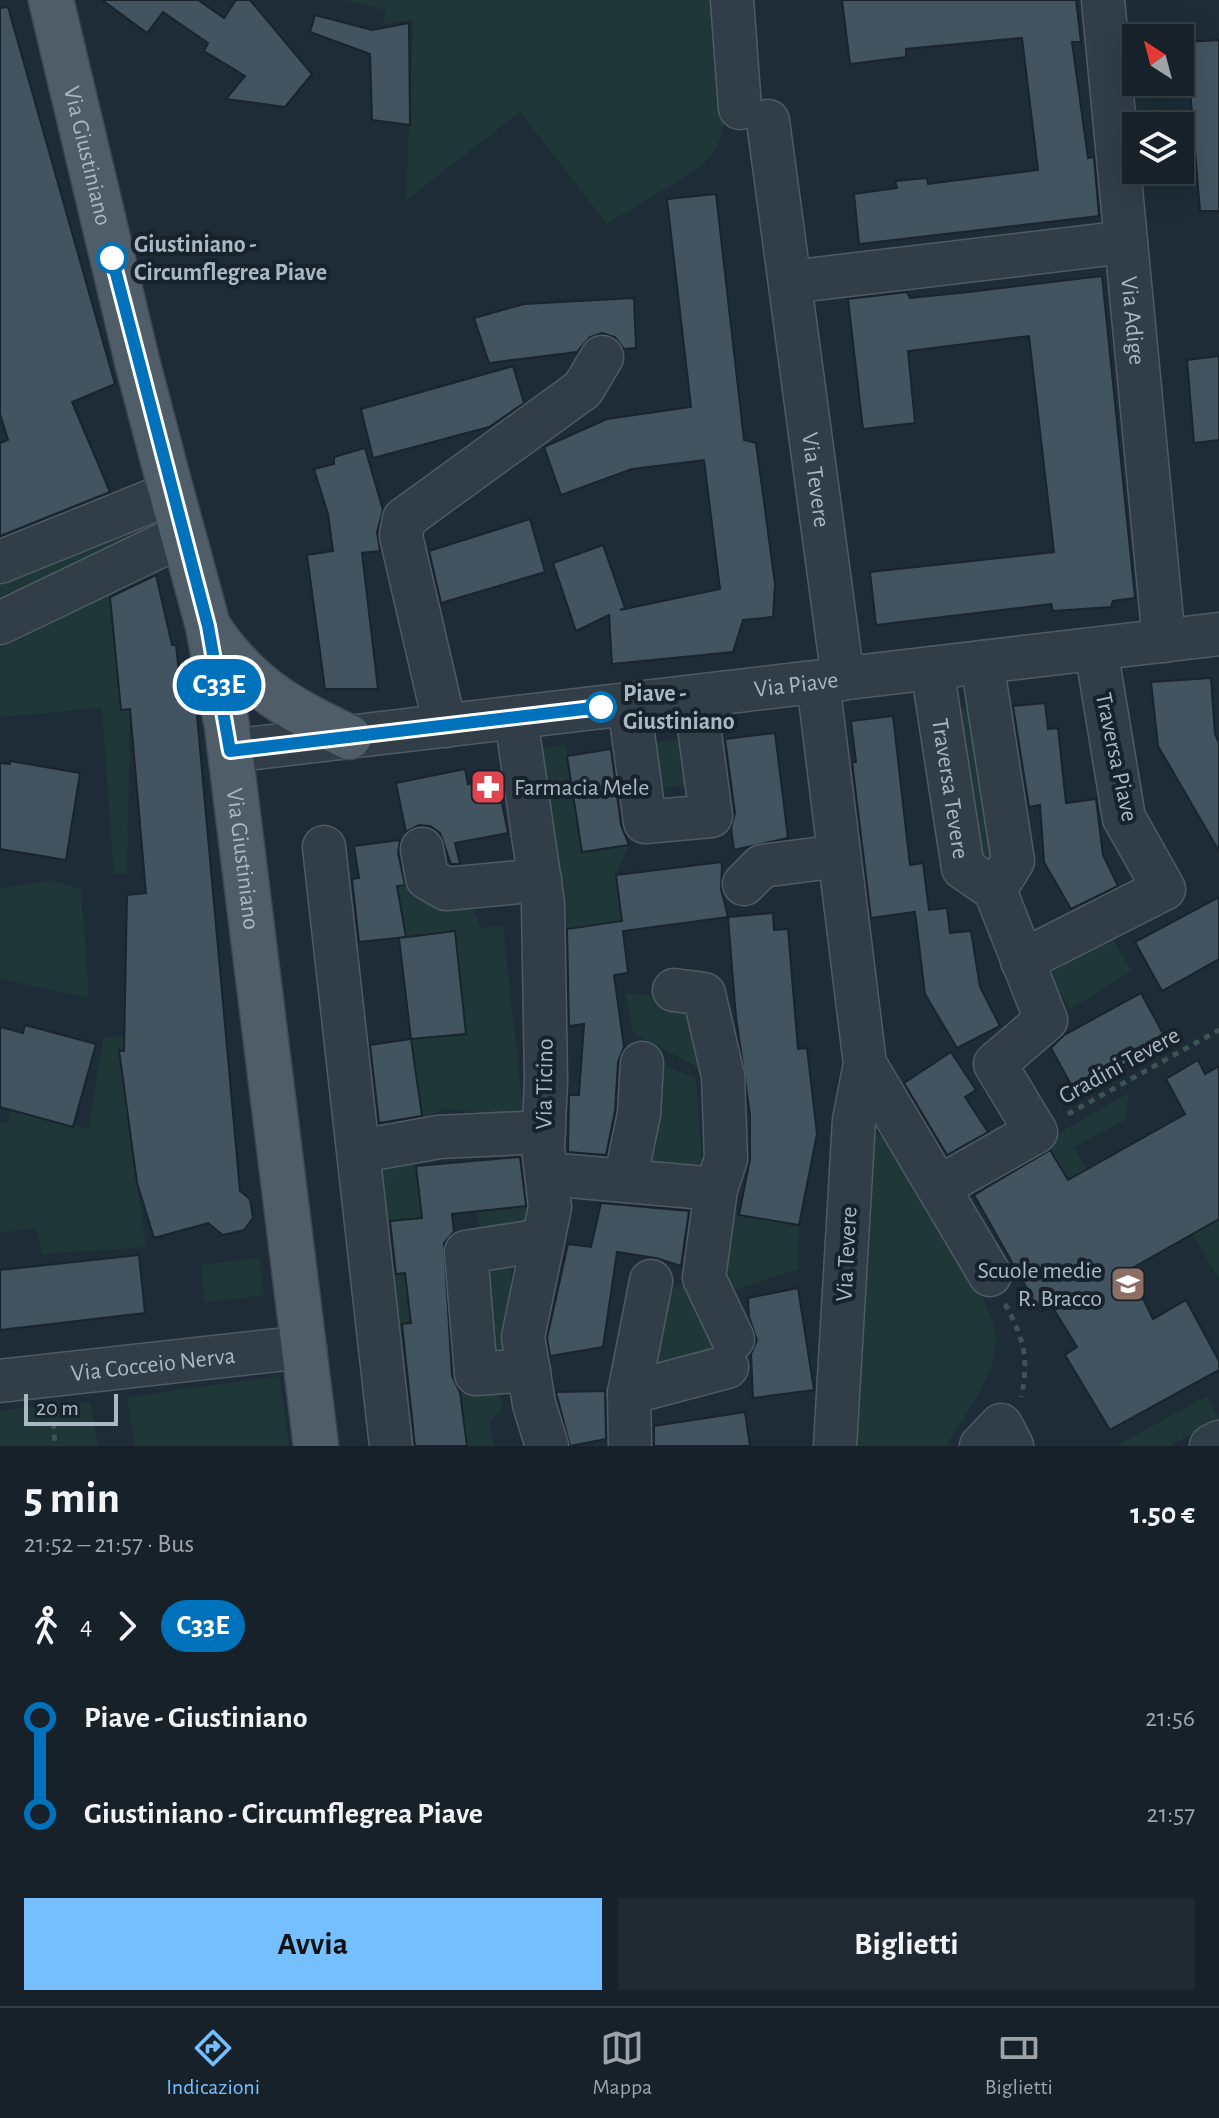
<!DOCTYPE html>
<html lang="it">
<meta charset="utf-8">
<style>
:root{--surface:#162129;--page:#1f2931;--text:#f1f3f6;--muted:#9ea3a8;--line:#353e46;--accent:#75bfff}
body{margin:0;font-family:"Alegreya Sans",sans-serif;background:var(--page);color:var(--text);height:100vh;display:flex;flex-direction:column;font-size:30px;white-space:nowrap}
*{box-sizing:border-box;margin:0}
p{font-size:26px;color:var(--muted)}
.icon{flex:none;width:44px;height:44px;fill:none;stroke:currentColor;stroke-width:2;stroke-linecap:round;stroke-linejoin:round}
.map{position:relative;height:1446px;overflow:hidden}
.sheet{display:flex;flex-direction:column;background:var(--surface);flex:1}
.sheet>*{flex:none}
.badge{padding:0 16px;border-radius:26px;font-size:28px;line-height:52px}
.needle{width:52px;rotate:324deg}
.tools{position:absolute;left:1122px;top:24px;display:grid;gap:16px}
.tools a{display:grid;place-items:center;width:72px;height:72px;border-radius:0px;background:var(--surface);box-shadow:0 8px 32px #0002,0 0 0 2px var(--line);font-size:40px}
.scale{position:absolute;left:24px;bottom:20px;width:94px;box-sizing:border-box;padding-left:8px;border:4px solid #aab8c5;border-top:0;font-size:22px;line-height:28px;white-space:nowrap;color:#aab8c5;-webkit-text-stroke:6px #17222b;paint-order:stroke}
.map>.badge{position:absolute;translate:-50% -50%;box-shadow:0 0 0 4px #fff}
.legs{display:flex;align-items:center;gap:12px;height:88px;padding:0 24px;font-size:26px}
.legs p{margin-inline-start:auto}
.head{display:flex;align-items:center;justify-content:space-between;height:136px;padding:0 24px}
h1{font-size:44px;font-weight:600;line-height:60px}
.button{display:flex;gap:16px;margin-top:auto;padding:16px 24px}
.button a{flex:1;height:92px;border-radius:0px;background:var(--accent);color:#111;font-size:32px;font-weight:600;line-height:92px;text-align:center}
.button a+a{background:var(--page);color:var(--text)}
ul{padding:0 24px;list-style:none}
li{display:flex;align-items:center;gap:28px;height:96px;font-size:30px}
li i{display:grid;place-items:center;width:12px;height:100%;margin:0 10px;background:currentColor}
li i::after{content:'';width:20px;height:20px;margin:-10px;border:6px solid;border-radius:50%;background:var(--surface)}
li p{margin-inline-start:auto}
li:first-child i{background:linear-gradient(#0000 50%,currentColor 0)}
li:last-child i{background:linear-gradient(currentColor 50%,#0000 0)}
.tabs{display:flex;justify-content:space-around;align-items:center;height:112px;border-top:2px solid var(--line);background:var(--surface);font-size:22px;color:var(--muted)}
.tabs a{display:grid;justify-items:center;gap:4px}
.tabs .on{color:var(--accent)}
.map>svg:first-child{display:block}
.green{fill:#1f3837}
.building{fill:#435461;stroke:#19242d;stroke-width:2}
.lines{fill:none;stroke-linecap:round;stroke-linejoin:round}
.minor-casing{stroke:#4e5b65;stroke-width:45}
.major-casing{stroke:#3d4953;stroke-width:47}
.path{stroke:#3d5454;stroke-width:5;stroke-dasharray:6 6;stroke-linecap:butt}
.minor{stroke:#313d47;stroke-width:42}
.major{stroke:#4e5d68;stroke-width:44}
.major-bridge-casing{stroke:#3d4953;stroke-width:47;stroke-linecap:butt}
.major-bridge{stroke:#4e5d68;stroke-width:44}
.line-1-casing{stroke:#fff;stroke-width:18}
.line-1{stroke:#0072bc;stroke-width:12}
.stop-1-dot{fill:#fff;stroke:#0072bc;stroke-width:4}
.labels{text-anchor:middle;stroke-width:8;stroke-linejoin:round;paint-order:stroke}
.street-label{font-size:24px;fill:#aab8c5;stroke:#17222b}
.stop-label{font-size:24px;font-weight:bold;fill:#aab8c5;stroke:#17222b;text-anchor:start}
.poi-label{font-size:24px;fill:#aab8c5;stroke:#17222b;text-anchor:start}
</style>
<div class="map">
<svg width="1219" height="1446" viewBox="0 0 1219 1446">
<rect width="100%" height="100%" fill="#1d2c37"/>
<g class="green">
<path d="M345,0H716C720,43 737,115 714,152C701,171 630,209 607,224L520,112L406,200L413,20L384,24L385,10Z"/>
<polygon points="145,510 150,534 0,597 0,570"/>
<polygon points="109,594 121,710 130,709 127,873 114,874 102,708 0,717 0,649"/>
<polygon points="977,706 997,865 974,867 955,709"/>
<polygon points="688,739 692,785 655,788 651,742"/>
<polygon points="566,744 582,852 629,845 616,875 622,921 562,930 543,748"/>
<polygon points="51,880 81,889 89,998 0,979 0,888"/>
<polygon points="408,885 467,893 481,928 503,926 524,1120 445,1108 423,1119 411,1039 465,1034 454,931 406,937 397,886"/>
<polygon points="1111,937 1132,971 1070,1009 1049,974"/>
<polygon points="626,993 662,996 697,1013 697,1067 633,1033"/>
<polygon points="124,1035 123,1076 146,1247 42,1254 36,1228 0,1233 0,1122 7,1124 11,1110 89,1129 103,1038"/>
<polygon points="657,1063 696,1078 702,1165 647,1169"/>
<polygon points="1129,1093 1125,1120 1074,1147 1108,1207 1074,1225 1062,1171 1045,1141"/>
<path d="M870,1130L887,1138C910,1177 999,1303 996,1342C994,1379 964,1415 946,1446H849Z"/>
<polygon points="415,1161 422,1218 387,1222 393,1275 405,1273 411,1323 392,1325 372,1167"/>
<polygon points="526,1206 529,1227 480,1234 477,1212"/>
<polygon points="727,1212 799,1225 798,1269 739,1289 724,1289"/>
<polygon points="1217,1220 1219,1224 1219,1279 1193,1235"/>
<polygon points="512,1257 508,1353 492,1355 480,1260"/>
<polygon points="259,1258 264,1295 205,1303 201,1265"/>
<polygon points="672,1285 689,1287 715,1357 648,1372 652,1328"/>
<polygon points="279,1376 289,1446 135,1446 127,1397"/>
<polygon points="499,1386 501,1410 490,1421 494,1446 467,1446 460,1393"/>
<polygon points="1207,1396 1219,1419 1170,1446 1116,1446"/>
<polygon points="90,1402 98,1446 0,1446 0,1410"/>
</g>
<g class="building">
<polygon points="102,0 198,0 224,18 236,0 250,0 312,74 285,107 226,99 245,76 204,51 208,43 163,12 147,33"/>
<polygon points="842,0 1076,0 1081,42 1072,42 1088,158 1094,157 1099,216 859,244 854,194 897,188 895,181 927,178 928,184 1038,170 1022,38 906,49 906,57 850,64"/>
<polygon points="8,7 115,384 72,402 110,492 0,536 0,443 8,440 0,414 0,8"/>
<polygon points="315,15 372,30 409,23 410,125 372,120 370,54 310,32"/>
<polygon points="1219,40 1219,211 1200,211 1186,42"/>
<polygon points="716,194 744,440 756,443 775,584 773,617 743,620 733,652 612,664 609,615 576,631 553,563 603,545 625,608 620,610 720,589 704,460 632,469 561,495 544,447 607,419 691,407 667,199"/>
<polygon points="1102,276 1135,598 1113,601 1111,607 1053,611 1051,604 876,625 870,572 1054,552 1029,336 908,351 915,423 863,429 848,299 907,292 910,298 969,292"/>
<polygon points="634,298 636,348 624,349 615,337 602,333 590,337 577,352 489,363 474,318 524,304"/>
<polygon points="1219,356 1219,440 1194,443 1187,360"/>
<polygon points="513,366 524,403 489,427 373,458 361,409"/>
<polygon points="365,448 383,510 377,532 380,551 362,553 378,689 325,689 307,555 333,551 328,514 314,469 334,464 334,457"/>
<polygon points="530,519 545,572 441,603 429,551"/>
<polygon points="156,575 172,645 176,645 180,682 193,681 195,693 240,1191 250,1199 253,1218 244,1230 223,1235 208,1223 154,1238 137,1183 119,1050 124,1051 127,895 146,893 130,709 121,710 110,597"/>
<polygon points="1211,678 1215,734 1219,743 1219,851 1158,746 1151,682"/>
<polygon points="1045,703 1048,729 1058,728 1066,803 1096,799 1103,855 1118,886 1071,909 1044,862 1040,805 1029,807 1013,706"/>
<polygon points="893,716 910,865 923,863 929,910 947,908 950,933 971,931 980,987 1000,1026 957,1048 925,994 915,912 871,918 852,762 856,762 851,721"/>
<polygon points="775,733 788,838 734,850 731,828 735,813 725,739"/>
<polygon points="611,749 621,825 629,845 582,852 567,756"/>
<polygon points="10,761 80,773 66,860 0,849 0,763 10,764"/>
<polygon points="465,769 468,784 497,778 508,833 455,843 460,864 451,864 440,833 430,826 419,825 406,832 396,783"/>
<polygon points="400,840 398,853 405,885 397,886 406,937 359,942 352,879 359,878 354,846"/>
<polygon points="722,862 721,889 728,917 623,931 628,973 614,975 624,1047 618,1062 615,1111 606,1155 568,1152 569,1095 579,1095 584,1024 569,1026 567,929 622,921 616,875"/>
<polygon points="1219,897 1219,959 1162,991 1135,942"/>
<polygon points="773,913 774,930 788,929 798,1049 807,1048 817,1134 799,1225 739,1215 750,1159 750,1115 736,1017 728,917"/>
<polygon points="455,931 466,1034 411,1039 399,938"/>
<polygon points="1141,993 1167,1041 1075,1092 1051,1048 1064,1035"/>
<polygon points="25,1025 96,1044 73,1127 0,1107 0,1027 23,1033"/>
<polygon points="411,1039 422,1116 379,1123 370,1045"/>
<polygon points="951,1052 976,1090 965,1097 988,1132 947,1155 904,1083"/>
<polygon points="1198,1060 1205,1074 1219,1066 1219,1219 1129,1270 1153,1319 1186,1300 1219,1361 1219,1370 1110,1430 1065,1355 1077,1347 1051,1305 1040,1312 974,1195 1050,1150 1068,1180 1185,1114 1166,1079"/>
<polygon points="520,1157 526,1206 452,1214 454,1232 444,1243 452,1376 460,1392 467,1446 415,1446 402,1324 411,1323 405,1273 396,1274 390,1221 422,1218 416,1166"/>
<polygon points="601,1203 689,1211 681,1266 656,1258 617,1252 603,1347 550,1356 547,1338 568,1244 591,1247"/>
<polygon points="139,1255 145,1313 0,1330 0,1270"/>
<polygon points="798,1288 814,1390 753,1398 751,1354 757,1340 749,1317 748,1298"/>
<polygon points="605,1391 606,1439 570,1446 556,1392"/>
<polygon points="745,1412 750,1446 654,1446 654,1426"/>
</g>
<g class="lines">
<defs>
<g id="minor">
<polyline points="732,0 740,108"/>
<path id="s1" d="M1103,0L1164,641"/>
<path id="s2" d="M768,121L843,679"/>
<polyline points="790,282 1126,242"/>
<polyline points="0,562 171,493"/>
<polyline points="0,623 183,535"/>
<polyline points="982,662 1013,861 995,890"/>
<path id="s3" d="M932,668L963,868L995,890L1046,1020L995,1064L1036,1132L939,1187"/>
<polyline points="818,682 865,1064 854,1120 835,1446"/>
<polyline points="629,704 645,822 711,816 695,697"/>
<polyline points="516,718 543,904 546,1081 543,1147 550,1207 523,1337 534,1404 547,1446"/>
<polyline points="445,726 401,536 404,519 583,389 602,357"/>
<path id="s4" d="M230,751L1219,634"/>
<polyline points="324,847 391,1446"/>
<polyline points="422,849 427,878 446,889 540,880"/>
<polyline points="744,884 762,866 839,856"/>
<polyline points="1022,961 1164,889 1124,818 1096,649"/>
<polyline points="865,1064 990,1275"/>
<polyline points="361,1151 439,1137 544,1132"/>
<polyline points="547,1174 716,1189 726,1159 723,1076 704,994 674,990"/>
<polyline points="625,1181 639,1114 642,1063"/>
<polyline points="716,1189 704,1278 733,1339"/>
<polyline points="529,1370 476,1374 466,1252 543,1240"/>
<path id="s5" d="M0,1381L305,1347"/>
<polyline points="629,1393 727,1367"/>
<polyline points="630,1446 629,1393 651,1281"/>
<polyline points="981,1446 1001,1425 1012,1446"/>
<polyline points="1211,1446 1219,1442"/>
</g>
<g id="major">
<path id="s6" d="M51,0L137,361"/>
<path id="s7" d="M168,479L208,626L227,726L316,1446"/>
<path d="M211,631C250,687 289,709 349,737"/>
</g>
</defs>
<use href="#minor" class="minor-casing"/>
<use href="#major" class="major-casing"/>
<g class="path">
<polyline points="1068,1114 1219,1030"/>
<path d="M1005,1304C1023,1336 1030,1360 1021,1397"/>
<polyline points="53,1411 55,1446"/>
</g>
<use href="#minor" class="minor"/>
<use href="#major" class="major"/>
<defs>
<polyline id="major-bridge" points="137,361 168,479"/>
</defs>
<use href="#major-bridge" class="major-bridge-casing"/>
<use href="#major-bridge" class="major-bridge"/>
</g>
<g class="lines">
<defs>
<polyline id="line-1" points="112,258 208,626 230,751 601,707"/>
</defs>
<use href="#line-1" class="line-1-casing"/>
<use href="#line-1" class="line-1"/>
</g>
<defs>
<symbol id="pharmacy-square" viewBox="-11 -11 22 22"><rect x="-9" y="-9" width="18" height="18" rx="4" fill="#e0444e" stroke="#17222b"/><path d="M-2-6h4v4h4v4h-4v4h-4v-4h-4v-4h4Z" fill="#fff"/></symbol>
<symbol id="school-square" viewBox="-11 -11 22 22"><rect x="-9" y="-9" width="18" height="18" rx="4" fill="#8d6e63" stroke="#17222b"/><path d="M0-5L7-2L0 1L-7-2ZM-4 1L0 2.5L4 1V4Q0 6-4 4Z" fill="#fff"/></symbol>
</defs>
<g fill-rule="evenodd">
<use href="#pharmacy-square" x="468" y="767" width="40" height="40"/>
<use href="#school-square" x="1108" y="1264" width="40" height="40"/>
</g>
<g class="stop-1-dot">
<circle cx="112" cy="258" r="14"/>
<circle cx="601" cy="707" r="14"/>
</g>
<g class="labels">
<g class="street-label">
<text dy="8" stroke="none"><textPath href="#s6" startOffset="160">Via Giustiniano</textPath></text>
<text dy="8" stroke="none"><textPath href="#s1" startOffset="322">Via Adige</textPath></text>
<text dy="8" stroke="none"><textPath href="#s2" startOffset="362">Via Tevere</textPath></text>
<text dy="8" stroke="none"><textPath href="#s4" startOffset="570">Via Piave</textPath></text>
<text transform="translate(1117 757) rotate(78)" y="8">Traversa Piave</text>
<text dy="8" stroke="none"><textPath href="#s3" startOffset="122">Traversa Tevere</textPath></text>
<text dy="8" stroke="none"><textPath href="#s7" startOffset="388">Via Giustiniano</textPath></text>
<text transform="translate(1119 1065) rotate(-29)" y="8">Gradini Tevere</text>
<text transform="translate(544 1084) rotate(-89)" y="8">Via Ticino</text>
<text transform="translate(846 1254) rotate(-87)" y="8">Via Tevere</text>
<text dy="8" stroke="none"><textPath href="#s5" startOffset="154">Via Cocceio Nerva</textPath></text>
</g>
<g class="stop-label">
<text x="134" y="252">Giustiniano -<tspan x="134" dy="28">Circumflegrea Piave</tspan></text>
<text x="623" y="701">Piave -<tspan x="623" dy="28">Giustiniano</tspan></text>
</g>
<g class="poi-label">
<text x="514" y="795">Farmacia Mele</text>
<text x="1102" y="1278" text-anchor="end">Scuole medie<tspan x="1102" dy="28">R. Bracco</tspan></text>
</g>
</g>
</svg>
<div class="tools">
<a><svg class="needle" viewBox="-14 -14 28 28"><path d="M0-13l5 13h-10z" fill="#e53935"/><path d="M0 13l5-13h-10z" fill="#9ea3a8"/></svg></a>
<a><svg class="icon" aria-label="layers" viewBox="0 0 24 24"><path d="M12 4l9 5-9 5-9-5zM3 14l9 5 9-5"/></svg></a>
</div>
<div class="scale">20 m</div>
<b class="badge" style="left:219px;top:685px;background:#0072bc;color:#fff">C33E</b>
</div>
<section class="sheet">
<div class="head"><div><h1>5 min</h1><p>21:52 – 21:57 · Bus</p></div><b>1.50 €</b></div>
<div class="legs"><svg class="icon" aria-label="walk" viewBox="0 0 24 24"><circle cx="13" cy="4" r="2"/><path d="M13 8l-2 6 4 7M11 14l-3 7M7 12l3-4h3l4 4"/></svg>4<svg class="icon" aria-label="forward" viewBox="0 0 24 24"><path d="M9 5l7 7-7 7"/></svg><b class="badge" style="background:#0072bc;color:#fff">C33E</b></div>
<ul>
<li><i style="color:#0072bc"></i><b>Piave - Giustiniano</b><p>21:56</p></li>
<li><i style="color:#0072bc"></i><b>Giustiniano - Circumflegrea Piave</b><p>21:57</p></li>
</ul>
<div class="button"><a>Avvia</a><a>Biglietti</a></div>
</section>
<nav class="tabs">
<a class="on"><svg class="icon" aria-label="directions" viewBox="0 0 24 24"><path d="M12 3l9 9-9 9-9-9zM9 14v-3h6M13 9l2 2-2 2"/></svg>Indicazioni</a>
<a><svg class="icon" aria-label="map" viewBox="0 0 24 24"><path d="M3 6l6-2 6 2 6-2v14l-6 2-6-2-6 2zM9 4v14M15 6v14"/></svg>Mappa</a>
<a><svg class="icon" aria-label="tickets" viewBox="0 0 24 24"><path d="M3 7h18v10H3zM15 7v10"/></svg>Biglietti</a>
</nav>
